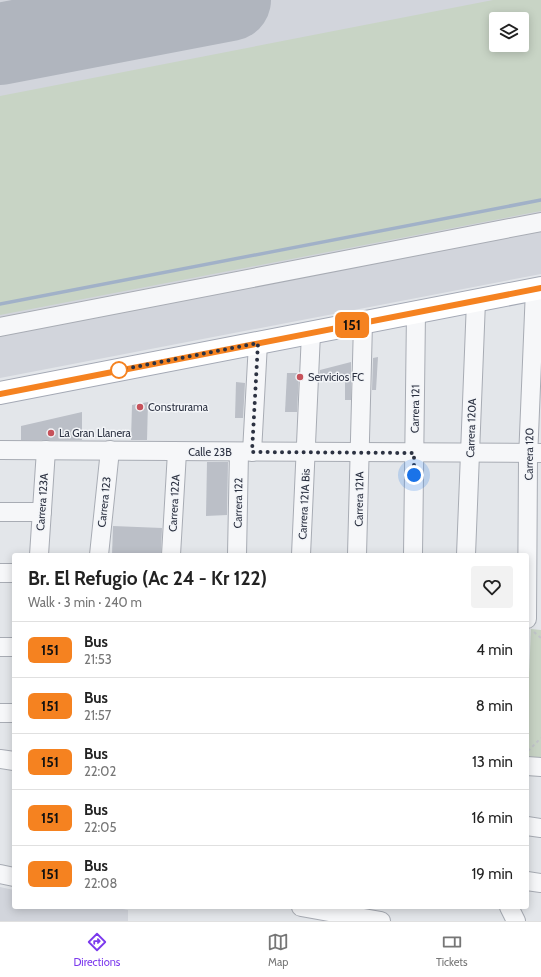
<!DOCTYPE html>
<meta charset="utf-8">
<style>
:root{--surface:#fff;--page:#f2f2f2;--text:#222;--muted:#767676;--line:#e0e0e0;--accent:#7c3aed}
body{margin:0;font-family:Cabin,sans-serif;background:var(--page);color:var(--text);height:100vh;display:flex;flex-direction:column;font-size:15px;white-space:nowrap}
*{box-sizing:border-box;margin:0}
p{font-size:13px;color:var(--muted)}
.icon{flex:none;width:22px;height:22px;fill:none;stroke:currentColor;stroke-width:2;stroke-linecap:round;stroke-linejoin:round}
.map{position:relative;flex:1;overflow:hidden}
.details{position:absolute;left:12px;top:553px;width:517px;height:356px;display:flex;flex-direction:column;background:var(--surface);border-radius:4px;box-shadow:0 2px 10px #0003}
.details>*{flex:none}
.badge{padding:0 8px;border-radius:6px;font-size:14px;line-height:26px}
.controls{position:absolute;left:489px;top:12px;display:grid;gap:8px}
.controls a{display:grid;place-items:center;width:40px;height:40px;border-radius:4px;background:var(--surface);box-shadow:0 2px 10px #0003;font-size:20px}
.you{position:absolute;width:20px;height:20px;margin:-10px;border:3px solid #fff;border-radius:50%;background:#1a73e8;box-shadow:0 0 0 6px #1a73e833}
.map>.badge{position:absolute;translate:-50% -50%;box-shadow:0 0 0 2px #fff}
.round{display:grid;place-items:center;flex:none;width:42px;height:42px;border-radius:4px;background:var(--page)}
.headline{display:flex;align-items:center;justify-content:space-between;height:68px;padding:0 16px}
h1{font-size:19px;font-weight:700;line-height:30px}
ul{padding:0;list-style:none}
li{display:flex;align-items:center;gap:12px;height:56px;padding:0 16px;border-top:1px solid var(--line)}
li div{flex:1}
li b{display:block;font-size:15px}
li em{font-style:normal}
li .badge{min-width:44px;font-weight:700;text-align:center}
.dock{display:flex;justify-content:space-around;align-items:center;height:56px;border-top:1px solid var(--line);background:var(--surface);font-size:11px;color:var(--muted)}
.dock a{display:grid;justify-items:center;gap:2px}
.dock .selected{color:var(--accent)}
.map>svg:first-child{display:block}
.built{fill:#d2d5dc;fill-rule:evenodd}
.green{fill:#c8d4c5;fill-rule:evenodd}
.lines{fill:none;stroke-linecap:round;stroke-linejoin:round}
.stream{stroke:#a1b1c8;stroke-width:3.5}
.runway{stroke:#b0b5be;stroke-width:82}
.building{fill:#bbbfc7}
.minor-casing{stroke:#a8acb4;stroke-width:20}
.major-casing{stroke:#a4a9b5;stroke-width:24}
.path{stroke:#c1c4c9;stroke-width:2;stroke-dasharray:3 3;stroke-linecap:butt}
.minor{stroke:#f6f7f9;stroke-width:18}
.major{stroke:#fff;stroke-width:22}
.line-casing{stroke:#fff;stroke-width:9}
.line{stroke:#f58220;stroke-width:6}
.walk{stroke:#2c3242;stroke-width:4;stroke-dasharray:0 7.2}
.stop-dot{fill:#fff;stroke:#f58220;stroke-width:2}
.poi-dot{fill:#c6525b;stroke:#f3f5f8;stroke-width:1.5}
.labels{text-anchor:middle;stroke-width:3;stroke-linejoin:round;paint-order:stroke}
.poi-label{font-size:11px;fill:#2c3242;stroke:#f3f5f8;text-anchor:start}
.street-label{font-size:11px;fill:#2c3242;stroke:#f3f5f8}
</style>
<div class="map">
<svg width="541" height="921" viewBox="0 0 541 921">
<rect width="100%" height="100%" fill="#e3e6ea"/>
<g class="built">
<path d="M0,0H541V274L0,378ZM496,19H522V45H496Z"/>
<polygon points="0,887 14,890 14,907 112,907 128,910 128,921 0,921"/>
</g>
<g class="green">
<path d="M493,0H541V211L0,315V96ZM496,19H522V45H496Z"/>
<polygon points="531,629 541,630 541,759 527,758 527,721"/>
</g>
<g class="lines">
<polyline class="stream" points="0,304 541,200"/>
<polyline class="runway" points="0,44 230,0"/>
</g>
<g class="building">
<polygon points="378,357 376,390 372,390 373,358"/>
<polygon points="351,362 351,400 345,400 345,377 319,381 320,370"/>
<polygon points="287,373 299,373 297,412 285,412"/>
<polygon points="236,382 245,383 243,418 235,418"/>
<polygon points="148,402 147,440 131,440 132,405"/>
<polygon points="82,412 82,440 21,440 21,426"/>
<polygon points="207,462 228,462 227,515 206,516"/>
<polygon points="113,526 162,528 161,555 112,555"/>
</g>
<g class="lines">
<defs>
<g id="minor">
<polyline points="0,327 541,222"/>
<polyline points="0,450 541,453"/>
<polyline points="252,452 258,343"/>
<polyline points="0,512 42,512"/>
<polyline points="39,555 46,450"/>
<polyline points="99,555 110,450"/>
<polyline points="171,555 177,452"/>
<polyline points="237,555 239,452"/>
<polyline points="301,555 311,333"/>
<polyline points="357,555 363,323"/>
<polyline points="413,555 416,312"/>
<polyline points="466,555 476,301"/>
<polyline points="0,573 14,573"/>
<polyline points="527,619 528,459 535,289"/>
<polyline points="0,647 14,647"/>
<polyline points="0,713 14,713"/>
<polyline points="0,759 14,761"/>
<polyline points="527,766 541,767"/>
<polyline points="527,826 541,828"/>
<polyline points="0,874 14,877"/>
<polyline points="527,881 541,883"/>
<polyline points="301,907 381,921"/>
<polyline points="509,907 516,921"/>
</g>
<polyline id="major" points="0,393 541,288"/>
</defs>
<use href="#minor" class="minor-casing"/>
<use href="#major" class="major-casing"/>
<g class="path">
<polyline points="534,632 541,638"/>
<polyline points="528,751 541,738"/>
</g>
<use href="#minor" class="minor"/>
<use href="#major" class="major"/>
</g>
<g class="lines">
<defs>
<polyline id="line" points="0,394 541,288"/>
</defs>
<use href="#line" class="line-casing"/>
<use href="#line" class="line"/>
<polyline class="walk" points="119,370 258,343 252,452 414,453 414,475"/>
</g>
<circle class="stop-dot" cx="119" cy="370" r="8"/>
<g class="poi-dot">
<circle cx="300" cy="377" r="4"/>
<circle cx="140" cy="407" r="4"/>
<circle cx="51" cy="433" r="4"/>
</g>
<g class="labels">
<g class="poi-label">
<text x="308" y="381">Servicios FC</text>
<text x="148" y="411">Construrama</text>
<text x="59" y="437">La Gran Llanera</text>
</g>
<g class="street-label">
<text transform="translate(415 409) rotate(-89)" y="4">Carrera 121</text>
<text transform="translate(471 428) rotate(-88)" y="4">Carrera 120A</text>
<text x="210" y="456">Calle 23B</text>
<text transform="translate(529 454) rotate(-89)" y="4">Carrera 120</text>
<text transform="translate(359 499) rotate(-89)" y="4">Carrera 121A</text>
<text transform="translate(42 502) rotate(-86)" y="4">Carrera 123A</text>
<text transform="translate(104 502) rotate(-84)" y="4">Carrera 123</text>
<text transform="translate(174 503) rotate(-87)" y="4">Carrera 122A</text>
<text transform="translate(238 503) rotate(-89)" y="4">Carrera 122</text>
<text transform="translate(304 504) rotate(-87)" y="4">Carrera 121A Bis</text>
</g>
</g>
</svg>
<div class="controls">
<a><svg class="icon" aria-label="layers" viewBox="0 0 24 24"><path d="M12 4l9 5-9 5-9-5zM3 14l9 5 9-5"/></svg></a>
</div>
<div class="you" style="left:414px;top:475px"></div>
<b class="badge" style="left:352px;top:325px;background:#f58220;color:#111">151</b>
<section class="details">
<div class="headline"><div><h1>Br. El Refugio (Ac 24 - Kr 122)</h1><p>Walk · 3 min · 240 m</p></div><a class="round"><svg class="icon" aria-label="heart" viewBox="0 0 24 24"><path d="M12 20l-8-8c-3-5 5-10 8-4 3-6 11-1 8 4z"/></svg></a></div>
<ul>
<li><span class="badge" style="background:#f58220;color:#111">151</span><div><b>Bus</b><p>21:53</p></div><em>4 min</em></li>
<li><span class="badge" style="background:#f58220;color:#111">151</span><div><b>Bus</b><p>21:57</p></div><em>8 min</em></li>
<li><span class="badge" style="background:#f58220;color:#111">151</span><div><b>Bus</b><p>22:02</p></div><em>13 min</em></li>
<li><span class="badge" style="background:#f58220;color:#111">151</span><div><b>Bus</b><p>22:05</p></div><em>16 min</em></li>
<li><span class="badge" style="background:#f58220;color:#111">151</span><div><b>Bus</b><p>22:08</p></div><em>19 min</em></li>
</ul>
</section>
</div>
<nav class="dock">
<a class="selected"><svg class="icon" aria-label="directions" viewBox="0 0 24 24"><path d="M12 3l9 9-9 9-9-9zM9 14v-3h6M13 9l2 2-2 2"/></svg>Directions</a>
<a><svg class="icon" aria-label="map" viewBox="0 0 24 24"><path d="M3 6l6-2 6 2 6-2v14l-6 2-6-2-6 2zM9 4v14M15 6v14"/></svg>Map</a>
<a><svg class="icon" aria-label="tickets" viewBox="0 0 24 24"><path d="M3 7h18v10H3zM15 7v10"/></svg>Tickets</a>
</nav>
